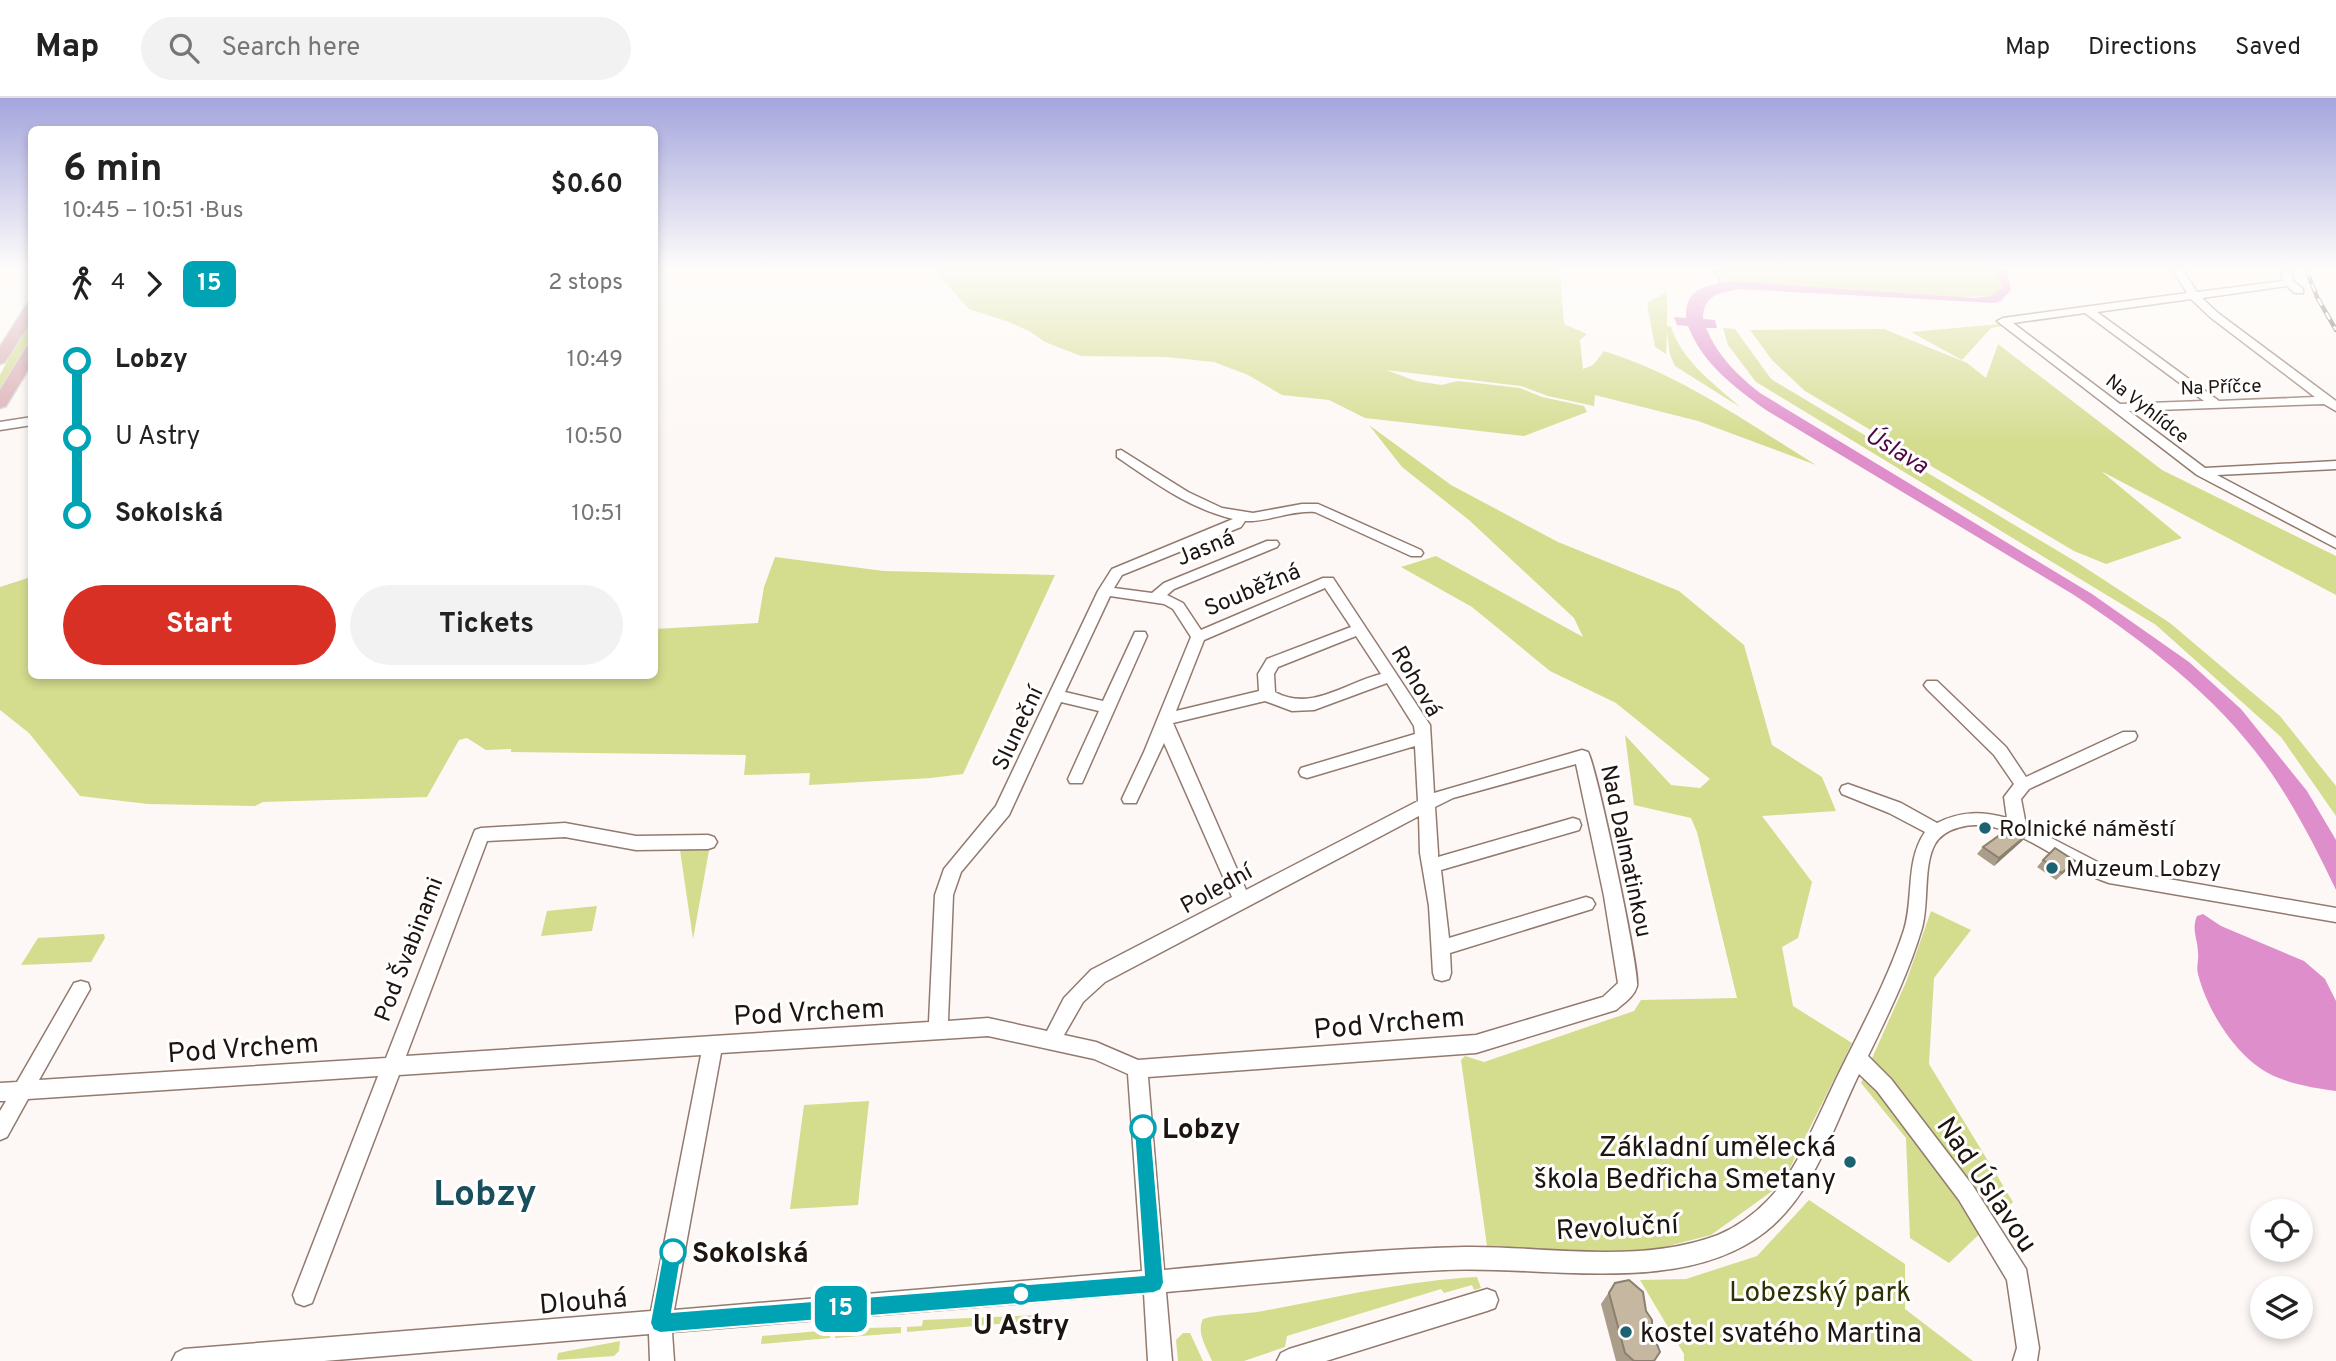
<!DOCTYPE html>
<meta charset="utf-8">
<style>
:root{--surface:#fff;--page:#f2f2f2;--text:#222;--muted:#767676;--line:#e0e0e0;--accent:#d93025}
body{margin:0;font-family:Overpass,sans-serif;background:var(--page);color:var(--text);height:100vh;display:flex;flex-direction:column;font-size:26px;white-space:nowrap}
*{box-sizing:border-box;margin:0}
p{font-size:23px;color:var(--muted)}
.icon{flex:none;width:38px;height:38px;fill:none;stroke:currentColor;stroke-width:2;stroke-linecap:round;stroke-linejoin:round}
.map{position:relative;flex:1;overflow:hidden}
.side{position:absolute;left:28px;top:28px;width:630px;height:553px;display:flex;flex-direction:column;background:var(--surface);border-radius:10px;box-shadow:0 4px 10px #0003}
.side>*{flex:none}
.badge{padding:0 14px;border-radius:10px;font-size:24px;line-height:46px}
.fabs{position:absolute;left:2250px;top:1101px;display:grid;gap:14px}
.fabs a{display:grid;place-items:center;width:63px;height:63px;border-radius:50%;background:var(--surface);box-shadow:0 4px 10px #0003;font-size:35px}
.map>.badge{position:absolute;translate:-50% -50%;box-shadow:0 0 0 4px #fff}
.legs{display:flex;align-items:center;gap:10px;height:77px;padding:0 35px;font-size:23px}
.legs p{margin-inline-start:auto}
.summary{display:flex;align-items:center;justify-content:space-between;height:119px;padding:0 35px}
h1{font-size:38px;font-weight:700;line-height:52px}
.button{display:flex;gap:14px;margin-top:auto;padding:14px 35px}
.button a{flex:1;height:80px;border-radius:42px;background:var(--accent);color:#fff;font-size:28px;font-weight:700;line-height:80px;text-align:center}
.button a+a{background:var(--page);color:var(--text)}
ul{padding:0 35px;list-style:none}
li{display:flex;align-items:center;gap:24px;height:77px;font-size:26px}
li i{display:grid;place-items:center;width:10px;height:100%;margin:0 9px;background:currentColor}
li i::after{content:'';width:18px;height:18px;margin:-9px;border:5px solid;border-radius:50%;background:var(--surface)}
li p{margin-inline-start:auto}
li:first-child i{background:linear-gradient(#0000 50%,currentColor 0)}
li:last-child i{background:linear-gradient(currentColor 50%,#0000 0)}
header{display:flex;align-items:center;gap:42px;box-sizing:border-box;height:98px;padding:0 35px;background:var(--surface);border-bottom:2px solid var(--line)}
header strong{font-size:33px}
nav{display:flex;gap:38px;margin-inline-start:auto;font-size:24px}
.search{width:490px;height:63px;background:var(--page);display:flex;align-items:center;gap:18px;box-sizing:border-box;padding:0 24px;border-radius:38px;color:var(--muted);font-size:26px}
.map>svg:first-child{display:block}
.green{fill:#d4dc8e}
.water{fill:#df8ecc}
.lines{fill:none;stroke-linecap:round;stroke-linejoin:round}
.stream{stroke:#df8ecc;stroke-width:2.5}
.minor-casing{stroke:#937a6f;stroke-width:3}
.major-casing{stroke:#d6d5d4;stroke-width:3}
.minor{fill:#fff;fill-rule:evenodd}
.major{fill:#d8acb2;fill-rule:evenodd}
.rail-casing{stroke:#504743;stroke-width:4.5}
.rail{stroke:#fff;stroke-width:2.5;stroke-dasharray:8;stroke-linecap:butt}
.wall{fill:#aa9d8a}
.shaded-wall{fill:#8b8070}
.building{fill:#c6b7a0;stroke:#8b8070;stroke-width:2}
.line-1{fill:#00a3b4;stroke:#fff;stroke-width:2}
.poi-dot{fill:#1c6273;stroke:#fff;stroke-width:2.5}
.stop-1-dot{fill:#fff;stroke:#00a3b4;stroke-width:3.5}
.labels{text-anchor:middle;stroke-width:6;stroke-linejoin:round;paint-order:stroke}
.far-street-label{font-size:19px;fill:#1e1410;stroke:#fff}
.street-label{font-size:23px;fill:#1e1410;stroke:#fff}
.poi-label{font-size:23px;fill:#1e1410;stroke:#fff;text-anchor:start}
.water-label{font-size:24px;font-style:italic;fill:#4f0544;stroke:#fff}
.near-street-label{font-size:28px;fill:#1e1410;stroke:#fff}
.near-stop-label{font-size:28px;font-weight:bold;fill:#1e1410;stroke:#fff;text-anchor:start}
.near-poi-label{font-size:28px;fill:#1e1410;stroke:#fff;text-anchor:end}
.near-park-label{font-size:28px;fill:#2e3104;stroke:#fff}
.near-district-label{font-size:37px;font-weight:bold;fill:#194f5d;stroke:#fff}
</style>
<header>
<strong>Map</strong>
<div class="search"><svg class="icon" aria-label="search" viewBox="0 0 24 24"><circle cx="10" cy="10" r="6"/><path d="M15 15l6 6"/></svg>Search here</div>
<nav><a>Map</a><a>Directions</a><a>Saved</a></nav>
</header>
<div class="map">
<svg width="2336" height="1263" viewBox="0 0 2336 1263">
<rect width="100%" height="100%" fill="#fdf8f5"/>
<g class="green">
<path d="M933,171H1560L1564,226L1587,236L1580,242L1583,271L1593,267L1604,253C1681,277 1748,325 1816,367L1698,323L1595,297L1594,308L1548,298L1521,288L1386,272L1416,283L1441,287L1458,283L1520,290L1542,299L1584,308L1587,314L1524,338L1365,320L1329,302L1282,297L1248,277L1214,264L1166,259L1081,258L1045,244L1029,233L1009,224L969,211Z"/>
<polygon points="1711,171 1996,171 2002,190 1991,198 1956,199 1731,183"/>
<path d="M1667,194V228L1671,229C1683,264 1713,285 1740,309L1675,268L1670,257L1667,234L1666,256L1655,249L1647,205Z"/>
<polygon points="31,218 31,239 0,293 0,277"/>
<polygon points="2000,226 2003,228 1991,230 1962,262 1911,234"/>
<polygon points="1723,230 1735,231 1771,281 2078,465 2170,525 2280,618 2336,688 2336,718 2281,639 2156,527 1756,284 1728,247"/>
<polygon points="1884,231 1967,265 1986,280 1998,246 2162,372 2336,458 2336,497 2101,373 2182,440 2106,466 2074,453 1805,293 1772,262 1750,232"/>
<polygon points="1369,327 1451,387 1558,444 1679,493 1744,547 1772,647 1822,679 1836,713 1762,718 1812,784 1798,840 1782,849 1793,908 1852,945 1782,1086 1711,1137 1641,1155 1488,1155 1461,962 1465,958 1484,964 1634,913 1641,902 1737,900 1697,734 1691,720 1634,707 1625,637 1671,687 1700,690 1710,681 1616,605 1550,573 1472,509 1401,469 1436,458 1583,539 1574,520 1469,422 1402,369"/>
<polygon points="775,459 884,473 1055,477 963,676 931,680 809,687 810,675 744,677 746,657 511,654 511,651 486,652 467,640 459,642 427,699 263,704 255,708 148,706 80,698 29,635 0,612 0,489 31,479 32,578 654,578 655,531 758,525 764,489"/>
<polygon points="679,745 710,747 693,841"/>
<polygon points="597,808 592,833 541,838 547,813"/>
<polygon points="1931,813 1971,832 1934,880 1929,966 2013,1104 1949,1165 1910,1140 1906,1040 1861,985 1906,884"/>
<polygon points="104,836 105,840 91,864 21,867 38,840"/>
<polygon points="869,1003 858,1107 790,1111 804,1007"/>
<polygon points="1809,1102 1905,1166 1905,1211 1973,1263 1684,1263 1684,1256 1640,1182 1686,1181 1757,1158"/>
<path d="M1477,1179L1481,1190L1474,1192L1472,1187L1444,1195L1441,1191L1287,1238L1285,1249L1244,1263H1212C1207,1250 1196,1235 1203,1221C1222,1215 1243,1217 1263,1213C1334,1200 1403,1183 1477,1179Z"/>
<polygon points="1040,1217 1031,1223 907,1234 907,1229 922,1228 923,1222"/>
<polygon points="901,1229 901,1235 835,1240 836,1231"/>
<polygon points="831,1232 830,1240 761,1246 762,1238"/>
<polygon points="1183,1235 1190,1235 1203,1263 1178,1263 1176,1242"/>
<polygon points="620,1243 619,1253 614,1258 557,1262 558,1255"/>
</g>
<g class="water">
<path d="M1996,171H2007L2011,192L2001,203L1995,205L1739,191C1719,195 1703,197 1703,221L1715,222L1717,230H1706C1717,257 1737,277 1760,295L2092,496L2189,564L2241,611L2307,693L2336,742V792C2318,754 2298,715 2274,679C2224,604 2148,546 2074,497L1766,312C1734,289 1703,266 1688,228L1677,227L1674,219L1686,220C1685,189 1706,188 1731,183L1975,200L1991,198L2002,190Z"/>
<path d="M2203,816L2221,828L2304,863L2325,881L2336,903V993C2315,990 2288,986 2268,975C2235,957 2207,912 2198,876C2196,869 2199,862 2198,855C2198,841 2191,832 2197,818Z"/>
</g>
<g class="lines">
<polyline class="stream" points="1711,171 1720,180 1719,189"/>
<defs>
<g id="minor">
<path d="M2172,171H2182L2197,194L2283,183L2281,171H2291L2294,184L2303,191V195H2295L2287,188L2202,200L2218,215L2336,303V313L2324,306L2129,313L2205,370L2336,363V371L2217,377L2336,440V450L2197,377L1997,223L2003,220L2187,195ZM2191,201L2210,219L2315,299L2219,303L2097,214ZM2085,215L2204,303L2120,306L2013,225Z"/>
<polygon points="32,319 32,327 0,332 0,324"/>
<path d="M1121,352L1188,394L1222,410L1253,415L1302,406H1318L1421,452L1423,455L1421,458H1411L1315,414C1291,412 1269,424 1245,423L1241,429L1122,477L1114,490L1152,495L1164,485L1267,443H1277L1279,446L1277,449L1174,491L1167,497L1183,505L1201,532L1323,480H1333L1430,627L1434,695L1582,652L1588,654C1597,671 1640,874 1637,888C1634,899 1624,905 1616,912L1476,955L1148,979L1164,1172C1264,1163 1365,1151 1465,1149C1547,1148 1639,1167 1718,1137C1756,1121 1784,1089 1802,1053C1818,1021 1832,988 1848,957C1868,917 1890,875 1904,832C1914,800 1905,763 1925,734L1889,715L1842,696L1840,692L1842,688L1848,686L1901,705L1937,725C1961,713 1982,713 2007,720L2004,699L2014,686L1994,657L1927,591L1924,587L1927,583H1937L2006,649L2026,679L2123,634H2135L2137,638L2135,642L2029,691L2021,701L2026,727L2111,771L2336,810V824L2109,785C2067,771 2032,736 1988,728C1971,725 1945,729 1935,746C1923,767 1929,805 1922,830C1909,874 1888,917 1868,958L1891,981L1973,1088L2026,1171L2039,1250L2037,1263H2013L2017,1250L2007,1182L1959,1102L1877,993L1859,976C1833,1029 1814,1096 1765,1134C1681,1199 1545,1167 1445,1172C1352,1176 1259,1186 1166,1194L1172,1263H1148L1144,1195L672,1234L674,1263H650L649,1236L324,1263H172L176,1255L184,1251L651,1213L701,957L399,977L315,1197L312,1205L304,1208L296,1205L293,1197L378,978L28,1001L7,1039L0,1042V1013L6,1003H0V985L17,984L74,885L81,883L88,885L90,891L39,982L386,960L473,737L475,732L481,730L565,725L636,738L708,737L714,739L717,744L714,749L708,751L636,752L565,739L487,743L406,958L929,924L935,797L944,771L996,708L1098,493L1112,471L1233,421C1188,410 1154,384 1117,359V353ZM1325,490L1351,529L1267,561L1258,576L1259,593L1176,613L1204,542ZM1110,498L1164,506L1173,511L1191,539L1144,654L1122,701L1124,705H1136L1164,645L1232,799L1091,872L1064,900L1047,933L988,920L948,923L953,797L961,774L1009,717L1061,604L1099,613L1068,681L1070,685H1082L1147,538L1145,534H1135L1103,603L1065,594ZM1356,538L1381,576C1345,585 1311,614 1275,594L1274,576L1278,569ZM1387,585L1414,628L1415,636L1301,670L1299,674L1301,678L1307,680L1415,648L1418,703L1246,792L1173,625L1265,603L1292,613L1314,612ZM1576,666L1604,798L1618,885L1603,899L1476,937L1138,962L1096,944L1064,937L1083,904L1105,884L1419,718L1420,755L1429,808L1433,875L1435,881L1442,883L1449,881L1451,875L1450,855L1592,811L1595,806L1592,801L1586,799L1449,840L1441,772L1579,732L1581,727L1579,722L1573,720L1438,759V755L1435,709L1453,700ZM988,938L1094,961L1128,976L1142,1173L674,1212L721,955Z"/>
<polygon points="1487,1191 1495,1194 1498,1202 1495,1210 1487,1213 1326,1263 1277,1263 1281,1255 1289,1251"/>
</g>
<g id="major">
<polygon points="32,205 32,222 5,264 0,266 0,249 27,206"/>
<polygon points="32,247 32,265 6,308 0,310 0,292 27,248"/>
</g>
</defs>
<use href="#minor" class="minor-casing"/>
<use href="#major" class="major-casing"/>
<use href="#minor" class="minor"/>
<use href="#major" class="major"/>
<defs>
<polyline id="rail" points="2306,171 2317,199 2336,232"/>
</defs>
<use href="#rail" class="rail-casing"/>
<use href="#rail" class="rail"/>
</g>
<g class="wall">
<polygon points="2028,736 2022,743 1994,768 1977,756 1983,749"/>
<polygon points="2043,762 2068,771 2056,782 2037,769"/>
<polygon points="1615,1185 1654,1263 1616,1263 1601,1206"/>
</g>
<polygon class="shaded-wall" points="2028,736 2022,743 1994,768 1999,760"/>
<g class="building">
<polygon points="2011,729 2028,736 1999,760 1983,749"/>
<polygon points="2055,750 2075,763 2062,775 2043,762"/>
<polygon points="1629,1182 1643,1194 1646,1213 1652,1222 1652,1234 1660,1254 1654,1263 1634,1263 1625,1255 1609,1195 1615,1185"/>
</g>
<linearGradient id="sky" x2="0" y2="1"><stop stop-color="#a4a5dd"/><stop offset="0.49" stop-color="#fefcfa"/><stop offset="1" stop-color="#fefcfa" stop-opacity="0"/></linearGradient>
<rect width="2336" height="347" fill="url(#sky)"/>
<polygon class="line-1" points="1143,1022 1149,1024 1151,1030 1164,1185 1161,1192 1154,1195 660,1235 653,1232 650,1225 663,1154 666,1147 673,1145 679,1147 682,1154 672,1214 1144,1177 1134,1030 1136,1024"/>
<g class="poi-dot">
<circle cx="1985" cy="730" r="7"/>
<circle cx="2052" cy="770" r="7"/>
<circle cx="1850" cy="1064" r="7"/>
<circle cx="1626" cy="1234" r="7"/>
</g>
<g class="stop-1-dot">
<circle cx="1143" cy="1030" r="12"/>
<circle cx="673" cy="1154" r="12"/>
<circle cx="1021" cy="1196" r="9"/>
</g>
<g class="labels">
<g class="far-street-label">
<text transform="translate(2221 288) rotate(-2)" y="7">Na Příčce</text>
<text transform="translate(2148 310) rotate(38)" y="7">Na Vyhlídce</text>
</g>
<g class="street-label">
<text transform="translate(1205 449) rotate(-22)" y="8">Jasná</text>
<text transform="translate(1252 491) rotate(-23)" y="8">Souběžná</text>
<text transform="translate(1417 583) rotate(60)" y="8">Rohová</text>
<text transform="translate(1017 630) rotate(-65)" y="8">Sluneční</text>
<text transform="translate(1627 753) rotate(78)" y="8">Nad Dalmatinkou</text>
<text transform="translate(1216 790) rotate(-29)" y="8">Polední</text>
<text transform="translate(408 851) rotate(-69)" y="8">Pod Švabinami</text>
</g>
<g class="poi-label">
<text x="1999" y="738">Rolnické náměstí</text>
<text x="2066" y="778">Muzeum Lobzy</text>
</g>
<g class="water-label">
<text transform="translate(1897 352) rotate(31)" y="8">Úslava</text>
</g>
<g class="near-street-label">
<text transform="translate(809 913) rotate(-3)" y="10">Pod Vrchem</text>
<text transform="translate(1389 924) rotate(-5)" y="10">Pod Vrchem</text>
<text transform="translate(243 949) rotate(-4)" y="10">Pod Vrchem</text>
<text transform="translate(1988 1086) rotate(56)" y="10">Nad Úslavou</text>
<text transform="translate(1617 1128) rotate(-3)" y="10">Revoluční</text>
<text transform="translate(583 1202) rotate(-5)" y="10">Dlouhá</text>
</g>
<g class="near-stop-label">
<text x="1162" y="1040">Lobzy</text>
<text x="692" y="1164">Sokolská</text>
<text x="1021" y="1236" text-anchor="middle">U Astry</text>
</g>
<g class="near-poi-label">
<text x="1836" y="1058">Základní umělecká<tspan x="1836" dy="32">škola Bedřicha Smetany</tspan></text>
<text x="1640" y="1244" text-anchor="start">kostel svatého Martina</text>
</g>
<g class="near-park-label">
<text x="1820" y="1203">Lobezský park</text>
</g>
<g class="near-district-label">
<text x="485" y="1107">Lobzy</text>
</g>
</g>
</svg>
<div class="fabs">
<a><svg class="icon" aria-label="locate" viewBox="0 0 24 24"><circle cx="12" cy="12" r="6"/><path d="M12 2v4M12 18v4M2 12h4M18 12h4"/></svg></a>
<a><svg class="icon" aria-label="layers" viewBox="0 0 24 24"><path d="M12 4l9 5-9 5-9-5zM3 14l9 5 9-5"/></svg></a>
</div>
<b class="badge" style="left:841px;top:1211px;background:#00a3b4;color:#fff">15</b>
<section class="side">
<div class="summary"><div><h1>6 min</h1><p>10:45 – 10:51 · Bus</p></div><b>$0.60</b></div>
<div class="legs"><svg class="icon" aria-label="walk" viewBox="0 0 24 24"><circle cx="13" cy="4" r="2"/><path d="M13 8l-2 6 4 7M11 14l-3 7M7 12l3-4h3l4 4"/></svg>4<svg class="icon" aria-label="forward" viewBox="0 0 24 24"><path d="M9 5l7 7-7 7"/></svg><b class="badge" style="background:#00a3b4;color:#fff">15</b><p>2 stops</p></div>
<ul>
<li><i style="color:#00a3b4"></i><b>Lobzy</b><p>10:49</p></li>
<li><i style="color:#00a3b4"></i><span>U Astry</span><p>10:50</p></li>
<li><i style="color:#00a3b4"></i><b>Sokolská</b><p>10:51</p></li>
</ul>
<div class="button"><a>Start</a><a>Tickets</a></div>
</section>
</div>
